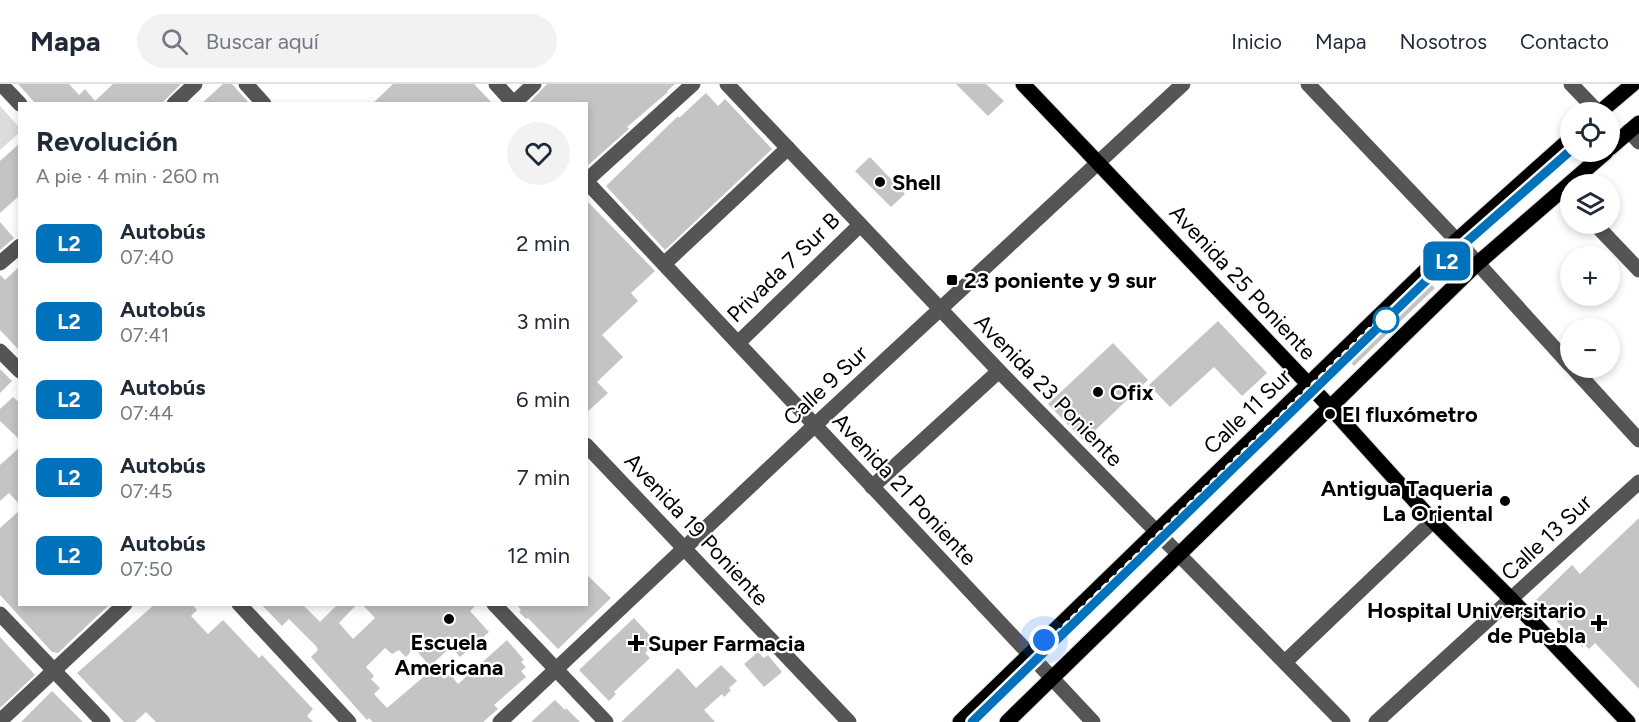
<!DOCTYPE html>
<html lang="es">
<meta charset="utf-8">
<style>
:root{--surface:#fff;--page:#f2f2f3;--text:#1f2937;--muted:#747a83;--line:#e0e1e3}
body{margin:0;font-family:Figtree,sans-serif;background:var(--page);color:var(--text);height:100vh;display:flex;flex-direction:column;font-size:22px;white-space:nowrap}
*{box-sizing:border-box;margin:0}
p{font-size:20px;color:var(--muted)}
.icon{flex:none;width:33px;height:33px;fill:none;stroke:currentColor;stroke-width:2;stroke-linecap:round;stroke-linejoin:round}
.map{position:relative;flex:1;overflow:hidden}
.side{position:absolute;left:18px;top:18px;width:570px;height:504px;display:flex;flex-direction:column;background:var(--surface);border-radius:0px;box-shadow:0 3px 9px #0003}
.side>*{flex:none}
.badge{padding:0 12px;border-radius:9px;font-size:21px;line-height:39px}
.tools{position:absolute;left:1560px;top:18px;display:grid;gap:12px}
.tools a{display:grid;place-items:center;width:60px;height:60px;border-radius:50%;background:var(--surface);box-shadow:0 3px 9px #0003;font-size:30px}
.you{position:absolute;width:30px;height:30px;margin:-15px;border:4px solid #fff;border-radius:50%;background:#1a73e8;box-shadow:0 0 0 9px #1a73e833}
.map>.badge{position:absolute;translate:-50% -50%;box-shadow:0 0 0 3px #fff}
.round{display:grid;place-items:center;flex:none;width:63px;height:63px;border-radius:32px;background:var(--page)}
.summary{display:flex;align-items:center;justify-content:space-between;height:102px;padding:0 18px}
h1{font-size:28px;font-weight:700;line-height:45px}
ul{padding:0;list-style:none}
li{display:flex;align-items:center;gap:18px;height:78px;padding:0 18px}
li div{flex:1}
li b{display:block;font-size:22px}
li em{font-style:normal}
li .badge{min-width:66px;font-weight:700;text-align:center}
header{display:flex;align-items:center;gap:36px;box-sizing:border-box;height:84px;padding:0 30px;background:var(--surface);border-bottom:2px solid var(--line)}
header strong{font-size:28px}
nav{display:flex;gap:33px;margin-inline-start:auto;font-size:21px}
.search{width:420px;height:54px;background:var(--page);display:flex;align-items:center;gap:15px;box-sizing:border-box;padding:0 21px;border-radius:33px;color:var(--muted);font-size:22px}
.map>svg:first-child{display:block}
.green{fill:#dcdcdc}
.building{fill:#c4c4c4}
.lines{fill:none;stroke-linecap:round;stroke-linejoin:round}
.major-casing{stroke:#dbdbdb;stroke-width:17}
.minor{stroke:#555;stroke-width:15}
.major{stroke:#000;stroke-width:15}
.line-casing{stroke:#fff;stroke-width:14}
.line{stroke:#0072bc;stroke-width:9}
.walk{stroke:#000;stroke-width:6;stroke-dasharray:0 10.8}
.poi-dot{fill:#000;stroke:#fff;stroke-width:2}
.stop-dot{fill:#fff;stroke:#0072bc;stroke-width:3}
.labels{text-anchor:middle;stroke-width:4.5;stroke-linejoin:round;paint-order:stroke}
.poi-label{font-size:22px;font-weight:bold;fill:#000;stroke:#fff;text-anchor:start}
.street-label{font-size:22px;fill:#000;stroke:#fff}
</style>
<header>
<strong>Mapa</strong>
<div class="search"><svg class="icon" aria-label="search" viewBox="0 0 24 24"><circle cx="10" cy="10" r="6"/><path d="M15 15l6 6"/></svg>Buscar aquí</div>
<nav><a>Inicio</a><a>Mapa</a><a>Nosotros</a><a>Contacto</a></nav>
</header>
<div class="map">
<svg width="1639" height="638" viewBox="0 0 1639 638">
<rect width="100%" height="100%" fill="#fff"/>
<polygon class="green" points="0,22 19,43 20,48 0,66"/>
<g class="building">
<polygon points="18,0 69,0 79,11 85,5 95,17 113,0 181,0 161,20 36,20"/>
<polygon points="223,0 232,0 250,20 201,20"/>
<polygon points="393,0 474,0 493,20 372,20"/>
<polygon points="547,0 675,0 667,7 668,8 627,43 629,45 586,83 586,20 528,20"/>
<polygon points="956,0 986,0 1004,17 988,32"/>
<polygon points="706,9 718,22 725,15 772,65 665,166 606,102 678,32 679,34"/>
<polygon points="20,59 20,111 0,129 0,77"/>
<polygon points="870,73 905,110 891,123 855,87"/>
<polygon points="586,116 655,187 631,209 638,217 602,251 623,273 597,298 608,309 586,329"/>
<polygon points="0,138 14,154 0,166"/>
<polygon points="20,182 20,267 0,246 0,191 5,196"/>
<polygon points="1428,197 1435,204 1354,282 1348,275"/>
<polygon points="1218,237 1267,289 1242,312 1214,283 1170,323 1149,301"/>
<polygon points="1113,259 1148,296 1084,357 1048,320"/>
<polygon points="0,285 12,297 0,309"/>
<polygon points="13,313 20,319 20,356 0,337 0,325"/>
<polygon points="20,363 20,421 9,409 0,417 0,381"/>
<polygon points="20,426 20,520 110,520 58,569 52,568 0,511 0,444"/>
<polygon points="1639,434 1639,605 1595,559 1589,565 1584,560 1582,563 1536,516 1572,481 1580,490"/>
<polygon points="586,490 611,514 558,565 528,534 526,535 519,528 521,526 516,520 586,520"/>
<polygon points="155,520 192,520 197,526 191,532 208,550 223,536 259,574 262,571 313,625 307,632 313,638 156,638 146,628 135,638 124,638 77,589"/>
<polygon points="261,520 302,520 320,538 338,520 357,520 339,539 353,555 375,534 362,520 477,520 470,527 489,548 460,573 451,563 430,582 414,564 406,573 399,566 392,570 385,564 366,583 374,592 371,595 380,604 374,610 387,624 434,584 444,595 450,590 458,600 507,556 524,576 521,578 526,583 521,587 526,593 494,621 498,625 483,638 373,638 369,634 367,636 311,573 318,566 316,562 289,535 282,542"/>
<polygon points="634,534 656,558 645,569 650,574 614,608 616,610 609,617 579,586"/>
<polygon points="0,553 35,591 0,624"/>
<polygon points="758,568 764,574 768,571 782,588 764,603 744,580"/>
<polygon points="721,581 737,597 729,604 731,606 724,613 722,610 704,626 715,638 621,638 678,584 696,604"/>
<polygon points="52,607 83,638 21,638"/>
<polygon points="555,616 565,626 566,624 580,638 531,638"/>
</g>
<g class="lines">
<defs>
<g id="major">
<polyline points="1023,0 1330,323 1433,437 1511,515 1628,638"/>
<polyline points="1600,28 1633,0"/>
<polyline points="1610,64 1639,39"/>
<polyline points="960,638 1457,156 1570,55"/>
<polyline points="1007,638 1478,179 1606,68"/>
</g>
</defs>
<use href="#major" class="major-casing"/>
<g class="minor">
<polyline points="1,0 20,20"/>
<polyline points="246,0 264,20"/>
<polyline points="496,0 514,20"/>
<polyline points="727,0 999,287 1343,638"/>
<polyline points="1308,0 1462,162 1570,281"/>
<polyline points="1571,0 1598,28"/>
<polyline points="514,19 534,0"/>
<polyline points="174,20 195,0"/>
<polyline points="1629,47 1639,58"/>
<polyline points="586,97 1093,638"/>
<polyline points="586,97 693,0"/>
<polyline points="1595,140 1639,186"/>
<polyline points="0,179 20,162"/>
<polyline points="664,180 788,64"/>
<polyline points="738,259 860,141"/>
<polyline points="0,267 20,287"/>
<polyline points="1573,284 1639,356"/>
<polyline points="586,361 849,638"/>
<polyline points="872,403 999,287"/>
<polyline points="239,520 349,638"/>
<polyline points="494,520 606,638"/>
<polyline points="0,530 103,638"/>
<polyline points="1285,578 1433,437"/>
<polyline points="0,637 125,520"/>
<polyline points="500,638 815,341 1183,0"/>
<polyline points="1376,638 1639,398"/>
</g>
<use href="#major" class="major"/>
</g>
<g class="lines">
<defs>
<polyline id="line" points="972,638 1462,162 1570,67"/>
</defs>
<use href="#line" class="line-casing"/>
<use href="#line" class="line"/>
<polyline class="walk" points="1044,556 1383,227 1386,236"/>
</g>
<g class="poi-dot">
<circle cx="880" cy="98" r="6"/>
<rect x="946" y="190" width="12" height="12" rx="3"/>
<circle cx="1098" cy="308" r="6"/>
<circle cx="1330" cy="330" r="6"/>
<circle cx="1505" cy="417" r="6"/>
<circle cx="449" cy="535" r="6"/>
<path d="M1596 530h6v6h6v6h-6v6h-6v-6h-6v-6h6z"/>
<path d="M633 550h6v6h6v6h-6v6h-6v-6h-6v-6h6z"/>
</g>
<circle class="stop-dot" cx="1386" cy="236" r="12"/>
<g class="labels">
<g class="poi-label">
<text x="892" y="106">Shell</text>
<text x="964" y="204">23 poniente y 9 sur</text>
<text x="1110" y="316">Ofix</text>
<text x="1342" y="338">El fluxómetro</text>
<text x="1493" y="412" text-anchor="end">Antigua Taqueria<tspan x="1493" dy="25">La Oriental</tspan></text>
<text x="1586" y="534" text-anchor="end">Hospital Universitario<tspan x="1586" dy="25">de Puebla</tspan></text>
<text x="449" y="566" text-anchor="middle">Escuela<tspan x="449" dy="25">Americana</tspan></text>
<text x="648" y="567">Super Farmacia</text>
</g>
<g class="street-label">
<text transform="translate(783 183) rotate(-44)" y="8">Privada 7 Sur B</text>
<text transform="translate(1243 198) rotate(47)" y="8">Avenida 25 Poniente</text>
<text transform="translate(825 301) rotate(-43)" y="8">Calle 9 Sur</text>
<text transform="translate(1049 306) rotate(46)" y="8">Avenida 23 Poniente</text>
<text transform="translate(1247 327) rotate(-44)" y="8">Calle 11 Sur</text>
<text transform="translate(905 405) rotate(47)" y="8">Avenida 21 Poniente</text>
<text transform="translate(697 445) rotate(47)" y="8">Avenida 19 Poniente</text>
<text transform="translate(1546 453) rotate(-43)" y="8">Calle 13 Sur</text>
</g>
</g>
</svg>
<div class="tools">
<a><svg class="icon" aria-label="locate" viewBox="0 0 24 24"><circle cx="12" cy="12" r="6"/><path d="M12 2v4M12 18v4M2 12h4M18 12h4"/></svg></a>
<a><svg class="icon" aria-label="layers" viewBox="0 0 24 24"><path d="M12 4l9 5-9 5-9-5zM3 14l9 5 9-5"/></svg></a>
<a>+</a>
<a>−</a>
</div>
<div class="you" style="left:1044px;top:556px"></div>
<b class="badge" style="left:1447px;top:177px;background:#0072bc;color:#fff">L2</b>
<section class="side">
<div class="summary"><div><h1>Revolución</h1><p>A pie · 4 min · 260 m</p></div><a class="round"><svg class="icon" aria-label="heart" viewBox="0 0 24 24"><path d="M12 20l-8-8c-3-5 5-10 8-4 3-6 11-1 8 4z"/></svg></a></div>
<ul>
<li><span class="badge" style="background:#0072bc;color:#fff">L2</span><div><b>Autobús</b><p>07:40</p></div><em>2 min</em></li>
<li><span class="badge" style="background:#0072bc;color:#fff">L2</span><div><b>Autobús</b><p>07:41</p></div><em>3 min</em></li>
<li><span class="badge" style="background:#0072bc;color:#fff">L2</span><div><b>Autobús</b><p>07:44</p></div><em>6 min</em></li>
<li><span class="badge" style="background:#0072bc;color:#fff">L2</span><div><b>Autobús</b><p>07:45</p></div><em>7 min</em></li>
<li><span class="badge" style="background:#0072bc;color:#fff">L2</span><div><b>Autobús</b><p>07:50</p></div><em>12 min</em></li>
</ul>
</section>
</div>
